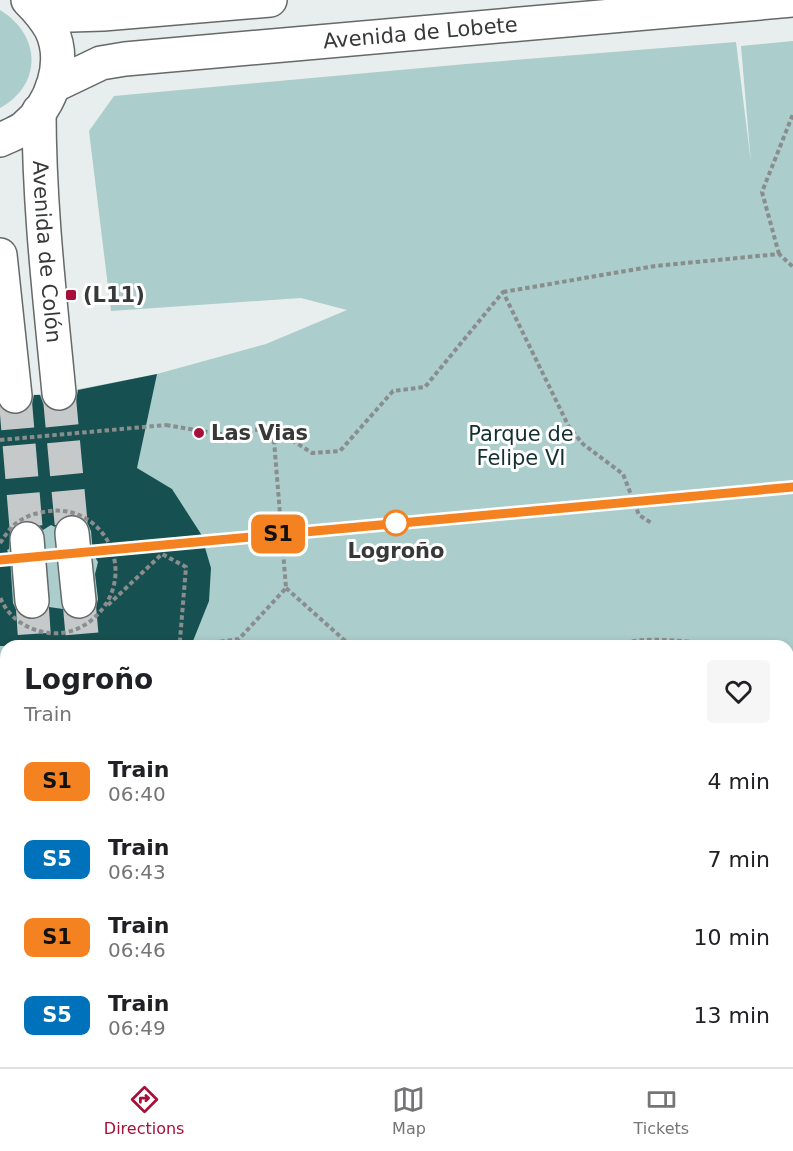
<!DOCTYPE html>
<meta charset="utf-8">
<style>
:root{--surface:#fff;--page:#f6f6f6;--text:#202124;--muted:#757577;--line:#e0e0e0;--accent:#a70e38}
body{margin:0;font-family:"DejaVu Sans",sans-serif;background:var(--page);color:var(--text);height:100vh;display:flex;flex-direction:column;font-size:22px;white-space:nowrap}
*{box-sizing:border-box;margin:0}
p{font-size:20px;color:var(--muted)}
.icon{flex:none;width:33px;height:33px;fill:none;stroke:currentColor;stroke-width:2;stroke-linecap:round;stroke-linejoin:round}
.map{position:relative;flex:1;overflow:hidden}
.panel{position:absolute;left:0px;top:640px;width:794px;height:428px;display:flex;flex-direction:column;background:var(--surface);border-radius:18px 18px 0 0;box-shadow:0 3px 9px #0003}
.panel>*{flex:none}
.badge{padding:0 12px;border-radius:9px;font-size:21px;line-height:39px}
.map>.badge{position:absolute;translate:-50% -50%;box-shadow:0 0 0 3px #fff}
.round{display:grid;place-items:center;flex:none;width:63px;height:63px;border-radius:6px;background:var(--page)}
.headline{display:flex;align-items:center;justify-content:space-between;height:102px;padding:0 24px}
h1{font-size:28px;font-weight:800;line-height:45px}
ul{padding:0;list-style:none}
li{display:flex;align-items:center;gap:18px;height:78px;padding:0 24px}
li div{flex:1}
li b{display:block;font-size:22px}
li em{font-style:normal}
li .badge{min-width:66px;font-weight:700;text-align:center}
.tabs{display:flex;justify-content:space-around;align-items:center;height:84px;border-top:2px solid var(--line);background:var(--surface);font-size:16px;color:var(--muted)}
.tabs a{display:grid;justify-items:center;gap:3px}
.tabs .selected{color:var(--accent)}
.map>svg:first-child{display:block}
.green{fill:#abcdcc}
.building{fill:#165050;fill-rule:evenodd}
.lines{fill:none;stroke-linecap:round;stroke-linejoin:round}
.secondary-tunnel{stroke:#c5c9c9;stroke-width:33;stroke-dasharray:33 16;stroke-linecap:butt}
.pedestrian-casing{stroke:#656969;stroke-width:33}
.minor-casing{stroke:#656969;stroke-width:36}
.secondary-casing{stroke:#656969;stroke-width:36}
.primary-casing{stroke:#656969;stroke-width:36}
.path{stroke:#8a8d8d;stroke-width:4;stroke-dasharray:4.5 3;stroke-linecap:butt}
.pedestrian{stroke:#fff;stroke-width:30}
.minor{stroke:#fff;stroke-width:33}
.secondary{stroke:#fff;stroke-width:33}
.primary{stroke:#fff;stroke-width:33}
.path-bridge{stroke:#8a8d8d;stroke-width:4;stroke-dasharray:4.5 3;stroke-linecap:butt}
.line-casing{stroke:#fff;stroke-width:14}
.line{stroke:#f58220;stroke-width:9}
.poi-dot{fill:#a70e38;stroke:#fff;stroke-width:2}
.stop-dot{fill:#fff;stroke:#f58220;stroke-width:3}
.labels{text-anchor:middle;stroke-width:6;stroke-linejoin:round;paint-order:stroke}
.street-label{font-size:21px;fill:#373939;stroke:#fff}
.poi-label{font-size:21px;font-weight:bold;fill:#373939;stroke:#fff;text-anchor:start}
.park-label{font-size:21px;fill:#123030;stroke:#fff}
.stop-label{font-size:21px;font-weight:bold;fill:#373939;stroke:#fff}
</style>
<div class="map">
<svg width="793" height="1067" viewBox="0 0 793 1067">
<rect width="100%" height="100%" fill="#e8eded"/>
<g class="green">
<path d="M0,10C41,35 43,84 0,108Z"/>
<polygon points="793,41 793,667 788,667 788,646 6,646 6,754 0,754 0,397 59,393 157,374 266,344 347,310 301,298 111,311 89,131 114,96 466,64 736,42 751,163 741,46"/>
<polygon points="7,1062 39,1062 44,1067 6,1067"/>
</g>
<path class="building" d="M157,374L137,468L172,489L201,534L211,568L209,601L191,646H0V407L8,413L18,415L26,411L32,404L34,395H40L43,403L51,410L61,412L70,408L76,401L78,390ZM71,514L79,516L87,522L91,531L93,554L98,562L95,574L98,599L96,608L90,616L81,620L72,618L63,609L49,607L42,617L33,620L25,618L17,612L13,603L10,557L7,550L9,549L10,532L16,524L25,520L36,522L43,530L51,525L55,527L61,518Z"/>
<g class="lines">
<g class="secondary-tunnel">
<polyline points="59,393 72,533"/>
<polyline points="15,396 27,539"/>
<polyline points="32,601 35,646"/>
<polyline points="79,601 83,646"/>
</g>
<defs>
<polyline id="pedestrian" points="680,1062 681,1067"/>
<g id="minor">
<polyline points="788,967 793,966"/>
<polyline points="0,1032 6,1031"/>
</g>
<g id="secondary">
<polyline points="31,0 46,8 71,15 103,14 270,0"/>
<path id="s1" d="M53,86L101,63L125,59L793,0"/>
<path id="s2" d="M39,111C39,206 50,299 59,393"/>
<path d="M0,140C8,136 18,133 25,127C52,105 67,62 51,29C45,18 37,9 28,0"/>
<polyline points="0,255 15,396"/>
<polyline points="72,533 79,601"/>
<polyline points="27,539 32,601"/>
<polyline points="71,1062 72,1067"/>
<polyline points="121,1062 122,1067"/>
</g>
<g id="primary">
<polyline points="788,750 793,750"/>
<polyline points="788,790 793,789"/>
<polyline points="0,834 6,818"/>
<polyline points="0,875 6,891"/>
</g>
</defs>
<use href="#pedestrian" class="pedestrian-casing"/>
<use href="#minor" class="minor-casing"/>
<use href="#secondary" class="secondary-casing"/>
<use href="#primary" class="primary-casing"/>
<g class="path">
<polyline points="779,254 762,192 793,114"/>
<polyline points="503,292 655,266 779,254 793,267"/>
<polyline points="166,425 219,434 273,428 286,588 239,639 191,646 180,640"/>
<polyline points="273,428 312,453 340,451 393,391 425,387 503,292 569,427 583,444 623,474 639,515 653,524"/>
<polyline points="286,588 351,646"/>
<path d="M618,646C640,633 703,644 729,646"/>
<polyline points="788,653 793,653"/>
<polyline points="788,702 793,701"/>
</g>
<use href="#pedestrian" class="pedestrian"/>
<use href="#minor" class="minor"/>
<use href="#secondary" class="secondary"/>
<use href="#primary" class="primary"/>
<g class="path-bridge">
<polyline points="0,440 166,425"/>
<path d="M0,543C4,538 7,532 11,528C18,520 29,515 39,513C102,496 142,573 95,617C84,628 66,635 49,633C27,630 8,618 0,597"/>
<polyline points="108,605 162,554 186,567 180,640"/>
</g>
</g>
<g class="lines">
<defs>
<polyline id="line" points="0,560 793,487"/>
</defs>
<use href="#line" class="line-casing"/>
<use href="#line" class="line"/>
</g>
<g class="poi-dot">
<rect x="65" y="289" width="12" height="12" rx="3"/>
<circle cx="199" cy="433" r="6"/>
</g>
<circle class="stop-dot" cx="396" cy="523" r="12"/>
<g class="labels">
<g class="street-label">
<text dy="7" stroke="none"><textPath href="#s1" startOffset="374">Avenida de Lobete</textPath></text>
<text dy="7" stroke="none"><textPath href="#s2" startOffset="141">Avenida de Colón</textPath></text>
</g>
<g class="poi-label">
<text x="83" y="302">(L11)</text>
<text x="211" y="440">Las Vias</text>
</g>
<g class="park-label">
<text x="521" y="441">Parque de<tspan x="521" dy="24">Felipe VI</tspan></text>
</g>
<g class="stop-label">
<text x="396" y="558">Logroño</text>
</g>
</g>
</svg>
<b class="badge" style="left:278px;top:534px;background:#f58220;color:#111">S1</b>
<section class="panel">
<div class="headline"><div><h1>Logroño</h1><p>Train</p></div><a class="round"><svg class="icon" aria-label="heart" viewBox="0 0 24 24"><path d="M12 20l-8-8c-3-5 5-10 8-4 3-6 11-1 8 4z"/></svg></a></div>
<ul>
<li><span class="badge" style="background:#f58220;color:#111">S1</span><div><b>Train</b><p>06:40</p></div><em>4 min</em></li>
<li><span class="badge" style="background:#0072bc;color:#fff">S5</span><div><b>Train</b><p>06:43</p></div><em>7 min</em></li>
<li><span class="badge" style="background:#f58220;color:#111">S1</span><div><b>Train</b><p>06:46</p></div><em>10 min</em></li>
<li><span class="badge" style="background:#0072bc;color:#fff">S5</span><div><b>Train</b><p>06:49</p></div><em>13 min</em></li>
</ul>
</section>
</div>
<nav class="tabs">
<a class="selected"><svg class="icon" aria-label="directions" viewBox="0 0 24 24"><path d="M12 3l9 9-9 9-9-9zM9 14v-3h6M13 9l2 2-2 2"/></svg>Directions</a>
<a><svg class="icon" aria-label="map" viewBox="0 0 24 24"><path d="M3 6l6-2 6 2 6-2v14l-6 2-6-2-6 2zM9 4v14M15 6v14"/></svg>Map</a>
<a><svg class="icon" aria-label="tickets" viewBox="0 0 24 24"><path d="M3 7h18v10H3zM15 7v10"/></svg>Tickets</a>
</nav>
